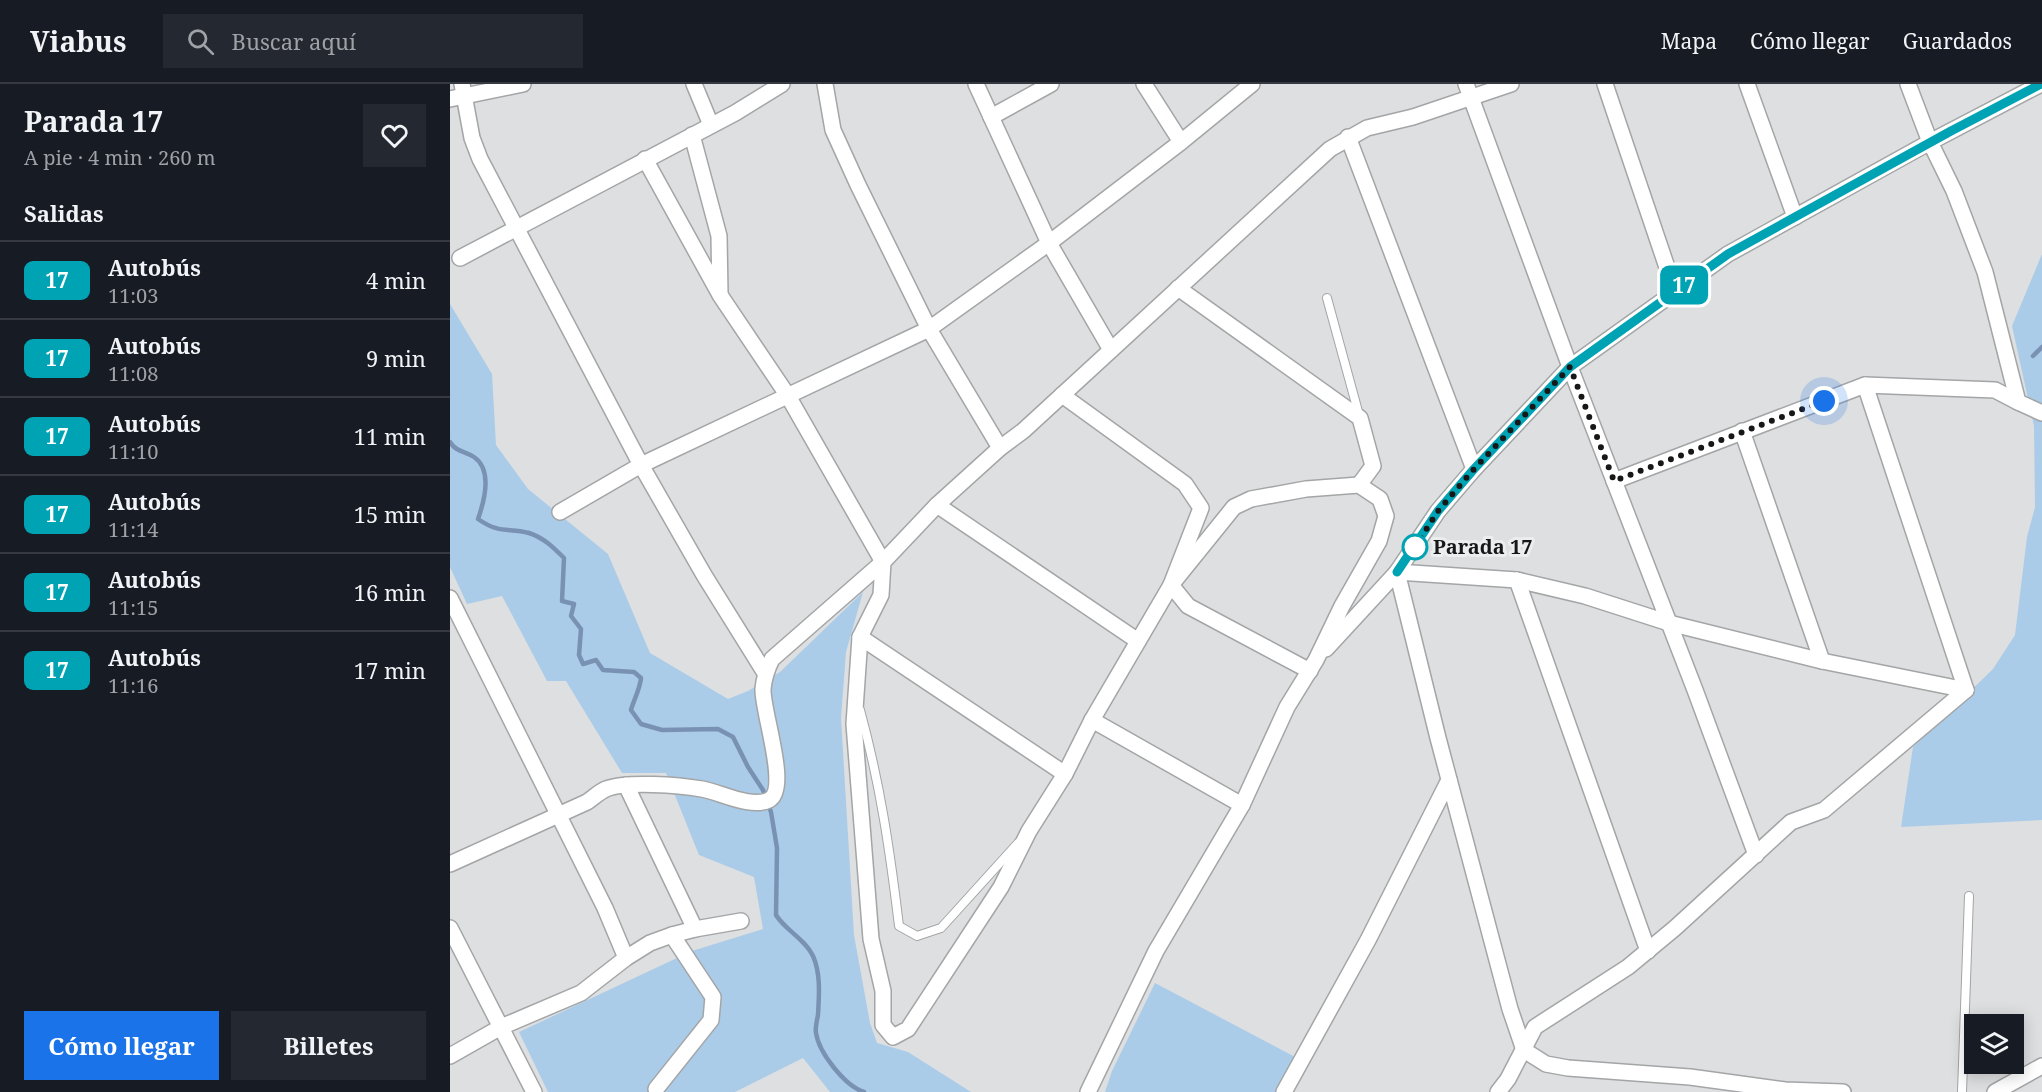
<!DOCTYPE html>
<html lang="es">
<meta charset="utf-8">
<style>
:root{--surface:#171b24;--page:#242831;--text:#f1f3f6;--muted:#9ea1a6;--line:#363941;--accent:#1a73e8}
body{margin:0;font-family:"Noto Serif",serif;background:var(--page);color:var(--text);height:100vh;display:flex;flex-direction:column;font-size:22px;white-space:nowrap}
*{box-sizing:border-box;margin:0}
p{font-size:20px;color:var(--muted)}
.icon{flex:none;width:33px;height:33px;fill:none;stroke:currentColor;stroke-width:2;stroke-linecap:round;stroke-linejoin:round}
.map{position:relative;flex:1;overflow:hidden}
.drawer{display:flex;flex-direction:column;background:var(--surface);width:450px}
.drawer>*{flex:none}
.badge{padding:0 12px;border-radius:9px;font-size:21px;line-height:39px}
.controls{position:absolute;left:1514px;top:930px;display:grid;gap:12px}
.controls a{display:grid;place-items:center;width:60px;height:60px;border-radius:0px;background:var(--surface);box-shadow:0 3px 15px #0003;font-size:30px}
.you{position:absolute;width:30px;height:30px;margin:-15px;border:4px solid #fff;border-radius:50%;background:#1a73e8;box-shadow:0 0 0 9px #1a73e833}
.map>.badge{position:absolute;translate:-50% -50%;box-shadow:0 0 0 3px #fff}
h2{padding:0 24px;font-size:22px;line-height:54px}
.round{display:grid;place-items:center;flex:none;width:63px;height:63px;border-radius:0px;background:var(--page)}
.headline{display:flex;align-items:center;justify-content:space-between;height:102px;padding:0 24px}
h1{font-size:28px;font-weight:700;line-height:45px}
.cta{display:flex;gap:12px;margin-top:auto;padding:12px 24px}
.cta a{flex:1;height:69px;border-radius:0px;background:var(--accent);color:#fff;font-size:24px;font-weight:700;line-height:69px;text-align:center}
.cta a+a{background:var(--page);color:var(--text)}
ul{padding:0;list-style:none}
li{display:flex;align-items:center;gap:18px;height:78px;padding:0 24px;border-top:2px solid var(--line)}
li div{flex:1}
li b{display:block;font-size:22px}
li em{font-style:normal}
li .badge{min-width:66px;font-weight:700;text-align:center}
header{display:flex;align-items:center;gap:36px;box-sizing:border-box;height:84px;padding:0 30px;background:var(--surface);border-bottom:2px solid var(--line)}
header strong{font-size:28px}
nav{display:flex;gap:33px;margin-inline-start:auto;font-size:21px}
.search{width:420px;height:54px;background:var(--page);display:flex;align-items:center;gap:15px;box-sizing:border-box;padding:0 21px;border-radius:0px;color:var(--muted);font-size:22px}
main{display:flex;flex:1;min-height:0}
.map>svg:first-child{display:block}
.green{fill:#aacce8}
.lines{fill:none;stroke-linecap:round;stroke-linejoin:round}
.stream{stroke:#7992b3;stroke-width:4.5}
.service-casing{stroke:#a3a5a6;stroke-width:10}
.minor-casing{stroke:#a3a5a6;stroke-width:18}
.service{stroke:#fff;stroke-width:8}
.minor{stroke:#fff;stroke-width:15}
.line-casing{stroke:#fff;stroke-width:14}
.line{stroke:#00a3b4;stroke-width:9}
.walk{stroke:#171718;stroke-width:6;stroke-dasharray:0 10.8}
.stop-dot{fill:#fff;stroke:#00a3b4;stroke-width:3}
.labels{text-anchor:middle;stroke-width:6;stroke-linejoin:round;paint-order:stroke}
.stop-label{font-size:20px;font-weight:bold;fill:#171718;stroke:#ebedee;text-anchor:start}
</style>
<header>
<strong>Viabus</strong>
<div class="search"><svg class="icon" aria-label="search" viewBox="0 0 24 24"><circle cx="10" cy="10" r="6"/><path d="M15 15l6 6"/></svg>Buscar aquí</div>
<nav><a>Mapa</a><a>Cómo llegar</a><a>Guardados</a></nav>
</header>
<main>
<section class="drawer">
<div class="headline"><div><h1>Parada 17</h1><p>A pie · 4 min · 260 m</p></div><a class="round"><svg class="icon" aria-label="heart" viewBox="0 0 24 24"><path d="M12 20l-8-8c-3-5 5-10 8-4 3-6 11-1 8 4z"/></svg></a></div>
<h2>Salidas</h2>
<ul>
<li><span class="badge" style="background:#00a3b4;color:#fff">17</span><div><b>Autobús</b><p>11:03</p></div><em>4 min</em></li>
<li><span class="badge" style="background:#00a3b4;color:#fff">17</span><div><b>Autobús</b><p>11:08</p></div><em>9 min</em></li>
<li><span class="badge" style="background:#00a3b4;color:#fff">17</span><div><b>Autobús</b><p>11:10</p></div><em>11 min</em></li>
<li><span class="badge" style="background:#00a3b4;color:#fff">17</span><div><b>Autobús</b><p>11:14</p></div><em>15 min</em></li>
<li><span class="badge" style="background:#00a3b4;color:#fff">17</span><div><b>Autobús</b><p>11:15</p></div><em>16 min</em></li>
<li><span class="badge" style="background:#00a3b4;color:#fff">17</span><div><b>Autobús</b><p>11:16</p></div><em>17 min</em></li>
</ul>
<div class="cta"><a>Cómo llegar</a><a>Billetes</a></div>
</section>
<div class="map">
<svg width="1592" height="1008" viewBox="0 0 1592 1008">
<rect width="100%" height="100%" fill="#dedfe0"/>
<g class="green">
<polygon points="1592,170 1592,736 1451,743 1463,663 1543,585 1565,551 1577,453 1585,423 1584,342 1562,242"/>
<polygon points="0,220 42,290 46,361 78,405 158,470 200,569 278,615 298,607 330,588 413,508 396,568 391,634 404,851 420,939 427,959 458,968 521,1008 380,1008 353,974 285,1008 98,1008 69,948 242,867 313,845 304,793 249,771 216,689 172,689 116,597 97,597 52,512 17,520 0,483"/>
<polygon points="705,899 847,974 826,1008 655,1008 662,987"/>
</g>
<g class="lines">
<g class="stream">
<polyline points="1583,272 1592,263"/>
<path d="M0,358C6,368 15,367 24,373C43,386 34,418 28,435C51,451 58,443 79,449C94,454 103,463 114,474L112,517L124,520L121,532L131,545L129,571L133,580L146,576L153,586L184,588L191,594C190,605 184,615 181,626L191,640L212,646L268,645L283,653L298,683L313,706L321,728L327,764L326,831C335,846 355,855 363,872C371,890 369,912 368,931C367,936 365,944 366,949C369,969 395,1002 414,1008"/>
</g>
<defs>
<g id="service">
<polyline points="877,214 909,331"/>
<path d="M410,626C430,699 440,767 449,842L467,852L491,844L568,759"/>
<polyline points="1512,1008 1519,812"/>
</g>
<g id="minor">
<polyline points="12,0 22,54 30,75 191,381 254,491 315,589"/>
<polyline points="244,0 261,41"/>
<polyline points="375,0 383,46 408,101 479,245 550,364"/>
<polyline points="526,0 599,159 661,266"/>
<polyline points="694,0 731,58"/>
<polyline points="1016,0 1120,283 1245,606 1306,771"/>
<polyline points="1155,0 1225,207"/>
<polyline points="1297,0 1345,133"/>
<polyline points="1458,0 1480,58 1504,107 1535,188 1568,318 1592,329"/>
<polyline points="0,15 73,0"/>
<polyline points="541,33 601,0"/>
<polyline points="242,51 269,152 270,210"/>
<polyline points="898,53 1024,385"/>
<polyline points="195,75 270,211 338,312 433,478 431,511 410,553 404,640 421,855 433,907 433,941 443,953 458,945 551,803 579,747 615,690 642,636 721,501 784,423 801,415 856,405 909,401 930,415 936,432 929,457 892,522 866,576 837,623 792,721 706,867 638,1008"/>
<polyline points="10,174 285,29 332,0"/>
<polyline points="728,204 910,334 923,382 909,401"/>
<polyline points="1415,301 1516,606"/>
<polyline points="612,311 735,400 751,424 721,501 738,522 860,587"/>
<polyline points="1292,347 1372,577"/>
<polyline points="1164,397 1415,301 1545,306 1568,318"/>
<polyline points="487,421 688,557"/>
<polyline points="110,428 191,381 479,245 599,159 731,58 802,0"/>
<polyline points="947,488 988,654 1060,925 1074,966 1096,980 1118,984 1240,993 1335,1006 1393,1008"/>
<polyline points="947,488 1067,496 1135,512 1219,539 1372,577 1516,606"/>
<polyline points="1067,496 1198,867"/>
<polyline points="0,514 155,824 176,874"/>
<polyline points="410,553 615,690"/>
<polyline points="876,565 947,488 988,427 1024,385 1120,283 1278,170 1480,58 1591,0"/>
<polyline points="642,636 792,721"/>
<polyline points="176,701 245,845"/>
<path d="M0,780L137,718C143,714 149,708 156,705C176,697 229,701 252,705C270,708 301,725 319,716C340,705 312,627 313,605C314,594 317,585 322,575L433,478L487,421L550,364L573,347L880,65L917,44L963,33L1061,0"/>
<polyline points="0,844 84,1008"/>
<polyline points="0,972 51,943 131,909 176,874 200,859 222,851 245,845 291,837"/>
<polyline points="206,1005 261,936 263,913 222,851"/>
<polyline points="834,1008 918,856 999,696"/>
<polyline points="1048,1008 1058,995 1085,943 1178,883 1225,844 1341,738 1374,726 1516,606"/>
<polyline points="1545,1008 1592,982"/>
</g>
</defs>
<use href="#service" class="service-casing"/>
<use href="#minor" class="minor-casing"/>
<use href="#service" class="service"/>
<use href="#minor" class="minor"/>
</g>
<g class="lines">
<defs>
<polyline id="line" points="947,488 988,427 1024,385 1120,283 1278,170 1501,47 1591,0"/>
</defs>
<use href="#line" class="line-casing"/>
<use href="#line" class="line"/>
<polyline class="walk" points="965,463 988,427 1024,385 1120,283 1164,397 1374,317"/>
</g>
<circle class="stop-dot" cx="965" cy="463" r="12"/>
<g class="labels">
<g class="stop-label">
<text x="983" y="470">Parada 17</text>
</g>
</g>
</svg>
<div class="controls">
<a><svg class="icon" aria-label="layers" viewBox="0 0 24 24"><path d="M12 4l9 5-9 5-9-5zM3 14l9 5 9-5"/></svg></a>
</div>
<div class="you" style="left:1374px;top:317px"></div>
<b class="badge" style="left:1234px;top:201px;background:#00a3b4;color:#fff">17</b>
</div>
</main>
